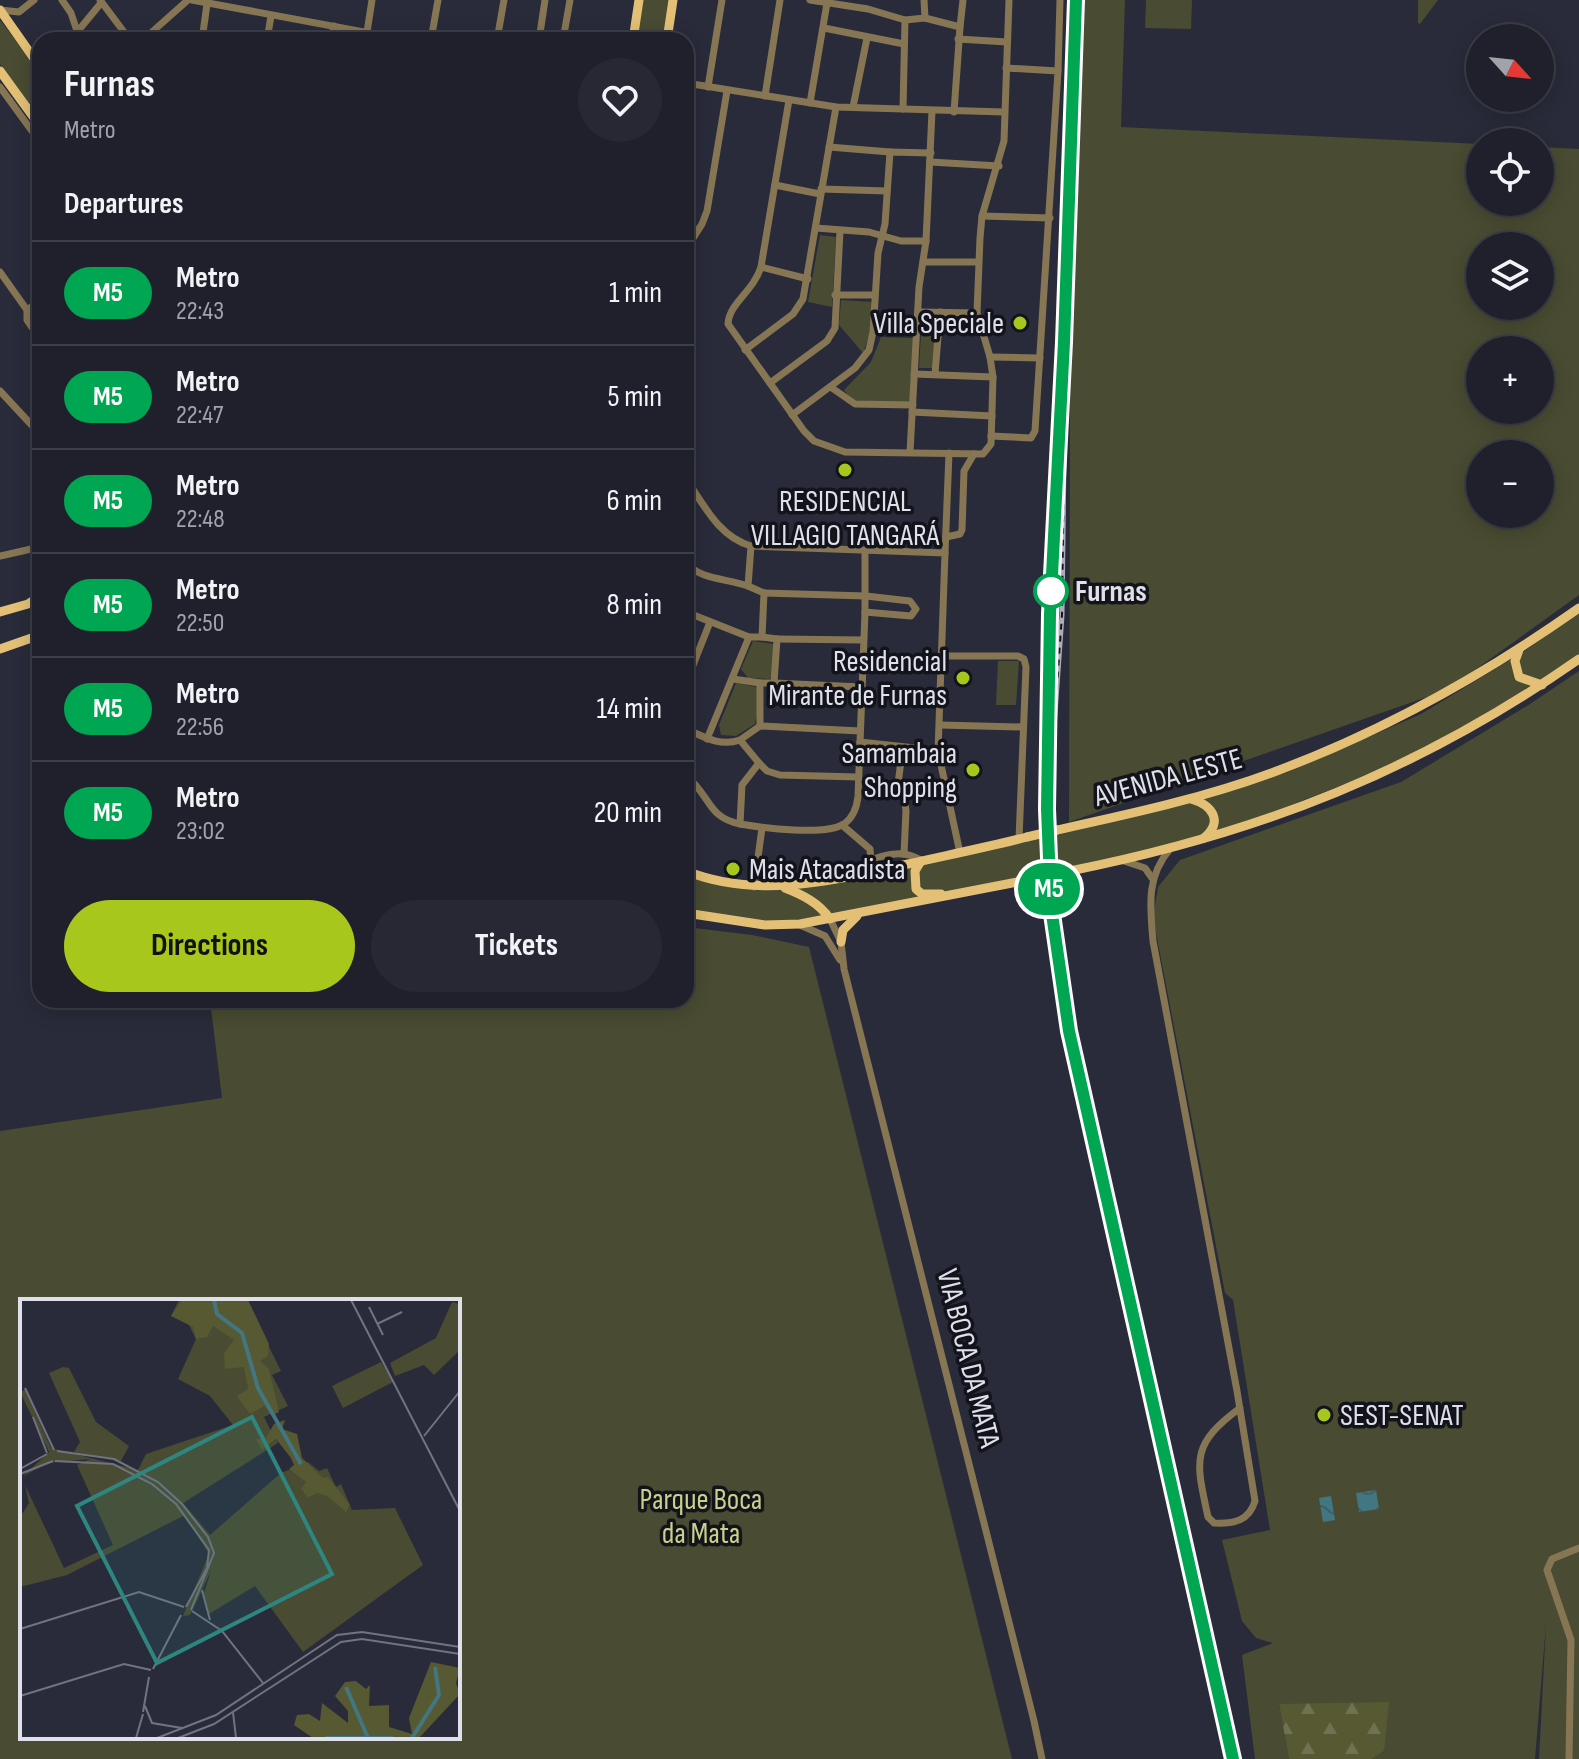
<!DOCTYPE html>
<meta charset="utf-8">
<style>
:root{--surface:#1f202c;--page:#272834;--text:#f1f3f6;--muted:#a1a3a9;--line:#3c3e48;--accent:#a8c71c}
body{margin:0;font-family:"Sofia Sans Condensed",sans-serif;background:var(--page);color:var(--text);height:100vh;display:flex;flex-direction:column;font-size:30px;white-space:nowrap}
*{box-sizing:border-box;margin:0}
p{font-size:26px;color:var(--muted)}
.icon{flex:none;width:44px;height:44px;fill:none;stroke:currentColor;stroke-width:2;stroke-linecap:round;stroke-linejoin:round}
.map{position:relative;flex:1;overflow:hidden}
.side{position:absolute;left:32px;top:32px;width:662px;height:976px;display:flex;flex-direction:column;background:var(--surface);border-radius:24px;box-shadow:0 4px 20px #0003,0 0 0 2px var(--line)}
.side>*{flex:none}
.badge{padding:0 16px;border-radius:26px;font-size:28px;line-height:52px}
.needle{width:52px;rotate:117deg}
.controls{position:absolute;left:1466px;top:24px;display:grid;gap:16px}
.controls a{display:grid;place-items:center;width:88px;height:88px;border-radius:50%;background:var(--surface);box-shadow:0 4px 20px #0003,0 0 0 2px var(--line);font-size:40px}
.map>.badge{position:absolute;translate:-50% -50%;box-shadow:0 0 0 4px #fff}
h2{padding:0 32px;font-size:30px;line-height:72px}
.round{display:grid;place-items:center;flex:none;width:84px;height:84px;border-radius:42px;background:var(--page)}
.overview{display:flex;align-items:center;justify-content:space-between;height:136px;padding:0 32px}
h1{font-size:38px;font-weight:700;line-height:60px}
.action{display:flex;gap:16px;margin-top:auto;padding:16px 32px}
.action a{flex:1;height:92px;border-radius:48px;background:var(--accent);color:#111;font-size:32px;font-weight:700;line-height:92px;text-align:center}
.action a+a{background:var(--page);color:var(--text)}
ul{padding:0;list-style:none}
li{display:flex;align-items:center;gap:24px;height:104px;padding:0 32px;border-top:2px solid var(--line)}
li div{flex:1}
li b{display:block;font-size:30px}
li em{font-style:normal}
li .badge{min-width:88px;font-weight:700;text-align:center}
.map>svg:first-child{display:block}
.green{fill:#494b32;fill-rule:evenodd}
.forest{fill:url(#forest-firs)}
.water{fill:url(#water-waves)}
.lines{fill:none;stroke-linecap:round;stroke-linejoin:round}
.minor{stroke:#877654;stroke-width:7}
.major{stroke:#e3c076;stroke-width:9}
.rail-casing{stroke:#acadb9;stroke-width:5}
.rail{stroke:#13141b;stroke-width:2;stroke-dasharray:6;stroke-linecap:butt}
.major-bridge{stroke:#e3c076;stroke-width:9}
.line-casing{stroke:#fff;stroke-width:18}
.line{stroke:#00a651;stroke-width:12}
.poi-dot{fill:#a8c71c;stroke:#13141b;stroke-width:3}
.stop-dot{fill:#fff;stroke:#00a651;stroke-width:4}
.labels{text-anchor:middle;stroke-width:7;stroke-linejoin:round;paint-order:stroke}
.poi-label{font-size:30px;fill:#dfe0ea;stroke:#13141b;text-anchor:end}
.stop-label{font-size:30px;font-weight:bold;fill:#dfe0ea;stroke:#13141b;text-anchor:start}
.street-label{font-size:30px;fill:#dfe0ea;stroke:#13141b}
.park-label{font-size:30px;fill:#cad08b;stroke:#13141b}
.inset-river{fill:none;stroke:#417682;stroke-width:4}
.inset-road{fill:none;stroke:#727380;stroke-width:2}
.view{fill:#2e8681;fill-opacity:0.15;stroke:#2e8681;stroke-width:4}
.inset-edge{fill:none;stroke:#dfe0ea;stroke-width:4}
</style>
<div class="map">
<svg width="1579" height="1759" viewBox="0 0 1579 1759">
<defs>
<pattern id="forest-firs" width="22" height="20" patternUnits="userSpaceOnUse" patternTransform="scale(2)"><rect width="22" height="20" fill="#575932"/><path d="M5 1l3.5 6h-7zM16 11l3.5 6h-7z" fill="#6f7150"/></pattern>
<pattern id="water-waves" width="16" height="10" patternUnits="userSpaceOnUse" patternTransform="scale(2)"><rect width="16" height="10" fill="#417682"/><path d="M0 5q4-4 8 0t8 0" fill="none" stroke="#425f67"/></pattern>
</defs>
<rect width="100%" height="100%" fill="#292b3a"/>
<g class="green">
<polygon points="643,0 669,0 664,40 637,40"/>
<path d="M1071,0H1125L1121,127L1480,144V202H1540V147L1579,149V595L1447,690L1069,822ZM1480,246H1540V306H1480ZM1480,350H1540V410H1480ZM1480,454H1540V514H1480Z"/>
<polygon points="1146,0 1192,0 1191,29 1145,28"/>
<polygon points="1418,0 1438,0 1420,24 1418,23"/>
<polygon points="0,20 40,72 40,118 0,64"/>
<polygon points="820,235 836,237 832,307 808,302"/>
<polygon points="841,300 874,302 871,331 863,353 839,325"/>
<polygon points="922,316 939,317 935,368 919,368"/>
<polygon points="881,337 914,338 910,404 853,402 844,390 871,362"/>
<polygon points="1579,613 1579,656 1446,738 1370,774 1202,840 1118,861 765,927 686,914 686,870 755,884 841,878 1176,803 1288,772 1421,714 1523,652"/>
<polygon points="753,641 773,644 773,674 770,679 748,678 741,669"/>
<polygon points="998,661 1019,661 1016,705 996,705"/>
<polygon points="1579,671 1579,1759 1539,1759 1546,1624 1535,1759 1372,1759 1384,1751 1279,1704 1289,1759 1255,1759 1242,1655 1273,1643 1256,1638 1242,1621 1222,1540 1270,1530 1233,1300 1225,1293 1153,917 1158,887 1180,860 1401,782 1527,706"/>
<polygon points="736,683 757,687 760,702 755,724 736,736 721,735 719,725"/>
<path d="M686,927L752,935L809,947L1012,1759H0V1131L222,1098L210,1000H686ZM22,1301H458V1737H22Z"/>
</g>
<polygon class="forest" points="1389,1702 1384,1751 1372,1759 1289,1759 1279,1704"/>
<g class="water">
<polygon points="1376,1490 1379,1509 1359,1512 1356,1493"/>
<polygon points="1331,1496 1335,1520 1323,1522 1319,1498"/>
</g>
<g class="lines">
<g class="minor">
<polyline points="62,0 71,13 80,40"/>
<polyline points="100,0 130,40"/>
<polyline points="192,0 407,40"/>
<polyline points="810,0 868,9 905,20 903,109"/>
<polyline points="0,10 19,12 34,0"/>
<polyline points="925,18 960,27 954,112"/>
<polyline points="905,20 925,18 924,0"/>
<polyline points="960,27 963,0"/>
<polyline points="824,28 904,44"/>
<polyline points="78,31 101,3"/>
<polyline points="367,32 372,0"/>
<polyline points="958,39 1007,42"/>
<polyline points="143,40 188,0"/>
<polyline points="202,40 207,4"/>
<polyline points="267,40 271,16"/>
<polyline points="331,40 334,26"/>
<polyline points="431,40 438,0"/>
<polyline points="497,40 504,0"/>
<polyline points="539,40 545,0"/>
<polyline points="563,40 570,0"/>
<polyline points="1058,71 1060,0"/>
<polyline points="686,83 836,107 1004,112"/>
<polyline points="0,87 40,142"/>
<polyline points="708,87 722,0"/>
<polyline points="765,96 780,0"/>
<path d="M789,100L761,267C753,292 729,303 728,324L804,431L814,441L845,452L983,454L991,444L993,377L990,357L977,313L980,238L982,216L1004,141L1009,0"/>
<polyline points="810,103 827,3"/>
<polyline points="853,107 867,38"/>
<polyline points="829,147 890,152"/>
<polyline points="930,162 999,166"/>
<polyline points="775,185 820,194"/>
<polyline points="821,189 887,191"/>
<polyline points="982,216 1050,218"/>
<polyline points="816,228 869,232 901,241 926,241"/>
<polyline points="686,249 702,224 707,211 727,91"/>
<polyline points="924,262 978,262"/>
<polyline points="761,267 808,279"/>
<polyline points="0,272 27,310 27,320 40,339"/>
<polyline points="835,295 875,295"/>
<polyline points="27,310 40,301"/>
<polyline points="918,312 977,313"/>
<polyline points="745,350 793,314 803,299 836,107"/>
<polyline points="990,357 1040,358"/>
<polyline points="914,374 993,377"/>
<polyline points="935,374 940,312"/>
<polyline points="770,383 827,341 835,328 840,231"/>
<polyline points="832,388 855,404 913,405"/>
<polyline points="0,391 40,434"/>
<polyline points="912,412 992,416"/>
<polyline points="792,415 855,368 869,350 873,332 878,253 885,224 890,152 931,153"/>
<polyline points="991,436 1031,438 1035,431 1058,71 1006,68"/>
<polyline points="910,452 919,287 926,241 932,111"/>
<path d="M686,479C704,505 719,537 751,546L945,553L938,751L960,853"/>
<polyline points="946,537 960,534 962,530 964,471 974,454"/>
<polyline points="751,546 748,586 764,593 762,637 777,639 774,683 760,683 760,726"/>
<polyline points="945,553 949,453"/>
<polyline points="0,556 40,547"/>
<path d="M686,562C699,580 726,578 748,586"/>
<polyline points="764,593 866,596 910,601 916,609 911,616 865,612"/>
<polyline points="686,612 749,637 762,637"/>
<polyline points="777,639 863,640"/>
<polyline points="941,656 1018,656 1024,659 1026,667 1019,839"/>
<polyline points="733,679 760,683"/>
<polyline points="686,683 710,622"/>
<polyline points="774,683 861,687"/>
<polyline points="940,725 1022,727"/>
<path d="M686,729C704,737 720,747 740,740"/>
<path d="M860,731L760,726L740,740L759,763L742,785L740,824C764,828 825,836 844,824C854,817 857,807 858,796L865,612V550"/>
<polyline points="707,739 749,637"/>
<polyline points="860,742 915,748 918,758 914,762 901,761"/>
<polyline points="859,761 901,761 898,784 904,795 906,811 904,854"/>
<polyline points="759,763 767,771 780,775 858,777"/>
<path d="M686,776C710,794 707,818 740,824"/>
<polyline points="842,825 870,849 871,860"/>
<path d="M1170,849C1146,877 1150,906 1153,941L1237,1391L1255,1501C1249,1521 1234,1524 1214,1523L1208,1517C1196,1461 1190,1445 1240,1408"/>
<polyline points="1124,861 1145,868 1152,878"/>
<path d="M843,877C862,861 899,844 921,861"/>
<polyline points="754,887 762,828"/>
<polyline points="830,919 841,942 844,969 1034,1721 1042,1759"/>
<polyline points="800,925 825,936 840,960"/>
<polyline points="1569,1759 1571,1640 1547,1570 1552,1559 1579,1548"/>
</g>
<g class="major">
<polyline points="0,10 40,67"/>
<polyline points="633,40 639,0"/>
<polyline points="667,40 673,0"/>
<polyline points="0,71 40,126"/>
<polyline points="0,612 28,604 40,596"/>
<polyline points="0,649 40,635"/>
<polyline points="1519,650 1515,661 1519,677 1542,685"/>
<path d="M1191,799C1212,805 1224,821 1204,838"/>
<path d="M1057,830C1130,814 1204,798 1274,772C1384,731 1484,675 1579,608"/>
<polyline points="921,861 915,871 916,889 922,894 941,894"/>
<path d="M686,871C759,900 834,880 908,864C948,855 988,847 1027,837"/>
<path d="M1070,871C1261,833 1420,770 1579,659"/>
<path d="M785,888C803,895 819,903 830,919"/>
<polyline points="686,913 765,925 800,924 1033,879"/>
<polyline points="841,942 843,930 857,916"/>
</g>
<defs>
<g id="rail">
<polyline points="1079,0 1065,379 1062,615 1049,798 1055,926 1075,1048 1237,1759"/>
<polyline points="1049,643 1053,543"/>
</g>
</defs>
<use href="#rail" class="rail-casing"/>
<use href="#rail" class="rail"/>
<g class="major-bridge">
<polyline points="1027,837 1057,830"/>
<polyline points="1033,879 1070,871"/>
</g>
</g>
<g class="lines">
<defs>
<polyline id="line" points="1076,0 1064,342 1050,614 1047,809 1051,907 1069,1031 1233,1759"/>
</defs>
<use href="#line" class="line-casing"/>
<use href="#line" class="line"/>
</g>
<g class="poi-dot">
<circle cx="1020" cy="323" r="8"/>
<circle cx="845" cy="470" r="8"/>
<circle cx="963" cy="678" r="8"/>
<circle cx="973" cy="770" r="8"/>
<circle cx="733" cy="869" r="8"/>
<circle cx="1324" cy="1415" r="8"/>
</g>
<circle class="stop-dot" cx="1051" cy="591" r="16"/>
<g class="labels">
<g class="poi-label">
<text x="1004" y="333">Villa Speciale</text>
<text x="845" y="511" text-anchor="middle">RESIDENCIAL<tspan x="845" dy="34">VILLAGIO TANGARÁ</tspan></text>
<text x="947" y="671">Residencial<tspan x="947" dy="34">Mirante de Furnas</tspan></text>
<text x="957" y="763">Samambaia<tspan x="957" dy="34">Shopping</tspan></text>
<text x="749" y="879" text-anchor="start">Mais Atacadista</text>
<text x="1340" y="1425" text-anchor="start">SEST-SENAT</text>
</g>
<g class="stop-label">
<text x="1075" y="601">Furnas</text>
</g>
<g class="street-label">
<text transform="translate(1168 777) rotate(-15)" y="10">AVENIDA LESTE</text>
<text transform="translate(969 1358) rotate(76)" y="10">VIA BOCA DA MATA</text>
</g>
<g class="park-label">
<text x="701" y="1509">Parque Boca<tspan x="701" dy="34">da Mata</tspan></text>
</g>
</g>
<g transform="translate(20 1299)">
<rect width="440" height="440" fill="#292b3a"/>
<path d="M159,1H226L261,72L252,76L268,107L244,118L251,132L242,151L256,140L258,144L163,204L190,236L261,174L288,163L299,172L307,169L316,188L321,185L332,211L375,209L403,266L283,353L235,287L189,315L184,294L191,272L170,316L163,317L189,255L165,216L47,276L0,288V218L9,204L5,186L44,269L93,246L57,166L70,160L27,164L2,178L29,153L0,93L5,91L31,149L118,171L126,155L213,126L190,97L158,80L176,40L167,22L151,17ZM432,3L440,5V51L414,76L404,66L375,77L370,64L416,39ZM361,63L373,83L323,109L312,87ZM43,68L49,69L76,123L109,147L101,162L54,153L60,143L29,74Z" fill="#494b32"/>
<path d="M162,1H228L249,45L248,57L240,62L249,70L259,113L253,116L244,107L230,115L217,97L228,90L224,68L205,70L204,54L214,41L193,27L187,38L176,40L173,28L151,17ZM265,121L262,130L277,135L282,159L303,179L308,178L330,206L326,213L307,197L297,194L288,199L281,190L286,183L269,170L274,166L271,159L256,140L242,151L236,140H245L254,125ZM411,363L440,369L436,384L440,395L399,439H293L274,426L277,416L289,415L300,422L302,404L328,424V412L315,397L325,383L336,382L346,390L350,386L349,407L369,406V428L392,435L389,419Z" fill="#575932"/>
<path class="inset-river" d="M194,1L197,15L222,34L238,89L281,165M326,388L348,439M305,439H373M392,439L419,396L415,368"/>
<path class="inset-road" d="M331,1L440,212M349,8L363,36M357,25L382,13M5,89L34,151M13,118L27,154M404,137L440,92M37,152L94,160L138,183L162,205L188,238L194,254L171,311M35,162L93,165L132,185L156,205L189,251L187,269L166,308M0,170L27,155M0,175L33,162M182,291L190,321M172,312L202,332L243,384M0,330L119,293L164,308M133,370L161,316M0,397L104,365L131,371M125,407L132,424L162,429M123,413L129,378M213,413L216,439M116,439L123,415M137,439L196,416L317,336L342,333L440,348M158,439L194,425L321,343L342,340L440,355"/>
<path class="view" d="M232,118L312,275L137,364L57,207Z"/>
<rect width="440" height="440" class="inset-edge"/>
</g>
</svg>
<div class="controls">
<a><svg class="needle" viewBox="-14 -14 28 28"><path d="M0-13l5 13h-10z" fill="#e53935"/><path d="M0 13l5-13h-10z" fill="#a1a3a9"/></svg></a>
<a><svg class="icon" aria-label="locate" viewBox="0 0 24 24"><circle cx="12" cy="12" r="6"/><path d="M12 2v4M12 18v4M2 12h4M18 12h4"/></svg></a>
<a><svg class="icon" aria-label="layers" viewBox="0 0 24 24"><path d="M12 4l9 5-9 5-9-5zM3 14l9 5 9-5"/></svg></a>
<a>+</a>
<a>−</a>
</div>
<b class="badge" style="left:1049px;top:889px;background:#00a651;color:#fff">M5</b>
<section class="side">
<div class="overview"><div><h1>Furnas</h1><p>Metro</p></div><a class="round"><svg class="icon" aria-label="heart" viewBox="0 0 24 24"><path d="M12 20l-8-8c-3-5 5-10 8-4 3-6 11-1 8 4z"/></svg></a></div>
<h2>Departures</h2>
<ul>
<li><span class="badge" style="background:#00a651;color:#fff">M5</span><div><b>Metro</b><p>22:43</p></div><em>1 min</em></li>
<li><span class="badge" style="background:#00a651;color:#fff">M5</span><div><b>Metro</b><p>22:47</p></div><em>5 min</em></li>
<li><span class="badge" style="background:#00a651;color:#fff">M5</span><div><b>Metro</b><p>22:48</p></div><em>6 min</em></li>
<li><span class="badge" style="background:#00a651;color:#fff">M5</span><div><b>Metro</b><p>22:50</p></div><em>8 min</em></li>
<li><span class="badge" style="background:#00a651;color:#fff">M5</span><div><b>Metro</b><p>22:56</p></div><em>14 min</em></li>
<li><span class="badge" style="background:#00a651;color:#fff">M5</span><div><b>Metro</b><p>23:02</p></div><em>20 min</em></li>
</ul>
<div class="action"><a>Directions</a><a>Tickets</a></div>
</section>
</div>
